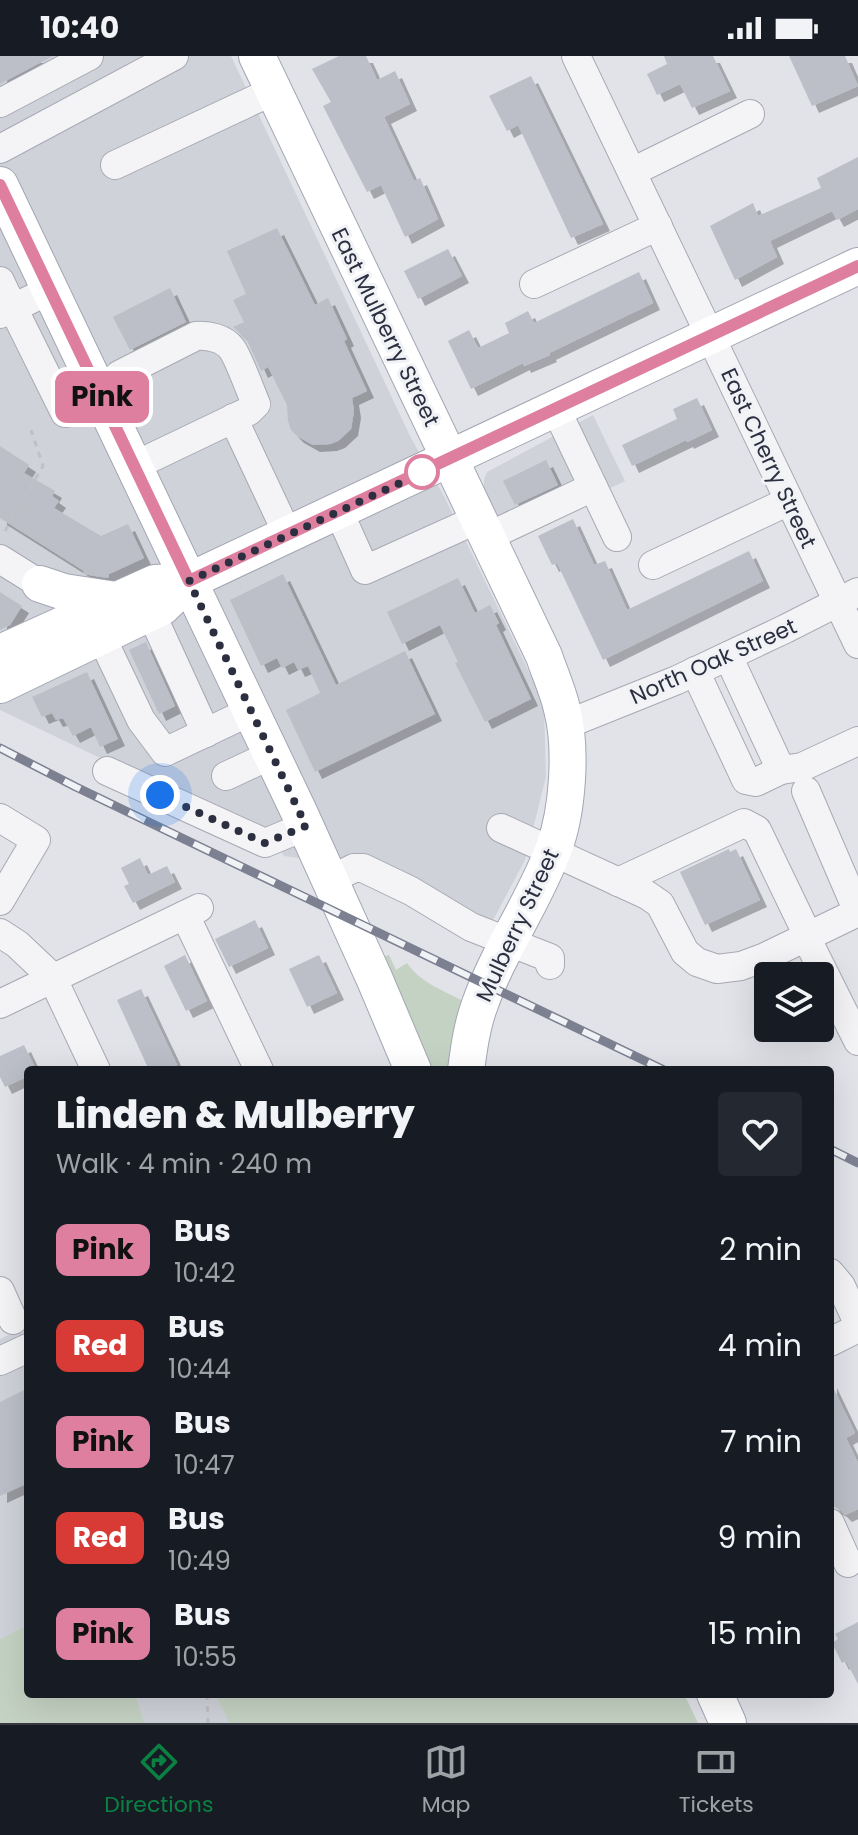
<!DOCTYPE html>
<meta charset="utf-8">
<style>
:root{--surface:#171b24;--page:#242831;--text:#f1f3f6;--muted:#9ea1a6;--line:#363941;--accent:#0b8043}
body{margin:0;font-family:Poppins,sans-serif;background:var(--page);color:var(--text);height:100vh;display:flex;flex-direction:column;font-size:30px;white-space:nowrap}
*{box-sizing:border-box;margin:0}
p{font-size:26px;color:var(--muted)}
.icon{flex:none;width:44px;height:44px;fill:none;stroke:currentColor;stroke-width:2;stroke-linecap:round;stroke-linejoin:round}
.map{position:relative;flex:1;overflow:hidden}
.side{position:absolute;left:24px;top:1010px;width:810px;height:632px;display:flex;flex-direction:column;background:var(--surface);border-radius:8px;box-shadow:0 8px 32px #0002}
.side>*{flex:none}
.badge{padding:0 16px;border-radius:12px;font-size:28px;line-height:52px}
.fabs{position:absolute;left:754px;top:906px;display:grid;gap:16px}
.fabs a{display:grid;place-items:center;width:80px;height:80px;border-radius:8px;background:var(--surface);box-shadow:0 8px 32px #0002;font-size:40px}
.you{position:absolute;width:40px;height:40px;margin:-20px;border:6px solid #fff;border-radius:50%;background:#1a73e8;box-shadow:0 0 0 12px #1a73e833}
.map>.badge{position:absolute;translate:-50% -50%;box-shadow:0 0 0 4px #fff}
.round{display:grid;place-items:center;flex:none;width:84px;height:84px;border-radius:8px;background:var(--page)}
.headline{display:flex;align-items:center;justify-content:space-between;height:136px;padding:0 32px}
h1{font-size:38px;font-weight:800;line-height:60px}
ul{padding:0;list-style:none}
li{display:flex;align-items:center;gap:24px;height:96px;padding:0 32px}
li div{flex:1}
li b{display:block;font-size:30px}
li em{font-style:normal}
li .badge{min-width:88px;font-weight:700;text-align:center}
.status{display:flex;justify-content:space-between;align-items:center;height:56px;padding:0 40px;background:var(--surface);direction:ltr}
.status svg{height:22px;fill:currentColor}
.menu{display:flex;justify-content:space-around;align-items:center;height:112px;border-top:2px solid var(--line);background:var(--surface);font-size:22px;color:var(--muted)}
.menu a{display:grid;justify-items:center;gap:4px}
.menu .on{color:var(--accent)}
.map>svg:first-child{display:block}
.built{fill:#d0d2da}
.green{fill:#c4d2c3}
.building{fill:#bcbec8;filter:url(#shadow)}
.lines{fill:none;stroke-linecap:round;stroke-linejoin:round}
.minor-casing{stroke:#a7a9b3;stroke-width:30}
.major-casing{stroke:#a2a6b3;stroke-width:38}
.path{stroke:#c0c1c7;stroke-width:3;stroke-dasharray:6 6;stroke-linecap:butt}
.minor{stroke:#f4f4f7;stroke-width:28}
.major{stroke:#fff;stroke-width:36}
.rail-casing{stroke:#7c8091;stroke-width:9}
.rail{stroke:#f1f2f6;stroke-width:6;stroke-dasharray:18;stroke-linecap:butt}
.line-casing{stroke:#fff;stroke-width:18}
.line{stroke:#de7f9f;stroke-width:12}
.walk{stroke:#2b2f3f;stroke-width:8;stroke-dasharray:0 14.4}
.stop-dot{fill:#fff;stroke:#de7f9f;stroke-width:4}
.labels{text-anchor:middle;stroke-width:6;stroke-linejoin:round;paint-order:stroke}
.street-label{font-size:22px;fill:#2b2f3f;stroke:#f1f2f6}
</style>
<div class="status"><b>10:40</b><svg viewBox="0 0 49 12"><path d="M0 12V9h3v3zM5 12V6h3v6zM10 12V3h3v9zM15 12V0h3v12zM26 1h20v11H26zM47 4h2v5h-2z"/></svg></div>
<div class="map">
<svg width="858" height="1667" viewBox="0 0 858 1667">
<defs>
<filter id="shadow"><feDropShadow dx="7" dy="7" stdDeviation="0" flood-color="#0004"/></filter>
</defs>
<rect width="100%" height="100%" fill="#e1e3e9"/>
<g class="built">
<polygon points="0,0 231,0 410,380 444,440 544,647 546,721 525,804 491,868 340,808 284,800 271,776 240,769 0,654"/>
<polygon points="593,359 625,425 505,483 484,441 484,424 487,416"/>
<polygon points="28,1269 28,1638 215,1638 229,1667 0,1667 0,1283"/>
</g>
<g class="green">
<path d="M389,899L396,914L407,907C420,927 447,936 467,947L454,1014H424L382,901Z"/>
<polygon points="28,1569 28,1638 135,1638 144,1667 0,1667 0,1583"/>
<polygon points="215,1638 684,1638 698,1667 229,1667"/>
</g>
<g class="building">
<polygon points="0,0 53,0 0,28"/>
<polygon points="339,0 366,0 377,24 395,15 410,48 384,61 414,125 420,122 438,163 405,181 381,129 367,136 323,50 331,46 312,13"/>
<polygon points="664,0 713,0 730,35 692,52 680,28 657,39 647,18 667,8"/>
<polygon points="789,0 845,0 858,30 812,50"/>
<polygon points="531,20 603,168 571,182 518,69 507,75 489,40"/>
<polygon points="858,101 858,153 837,164 832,155 770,185 777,201 735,224 710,170 753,147 758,160 821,132 817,122"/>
<polygon points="277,172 315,249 328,242 347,283 344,285 367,335 352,342 354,355 351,373 338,385 330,388 313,389 297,380 291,374 288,365 287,349 268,311 261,315 247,284 233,271 244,266 233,244 246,238 227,195"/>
<polygon points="448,193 462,220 418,243 404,215"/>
<polygon points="639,216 653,247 549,297 550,299 524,310 523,307 471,333 448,285 469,274 478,292 509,277 505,267 528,255 534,267"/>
<polygon points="170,232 186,266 130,294 113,261"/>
<polygon points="697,342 712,374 687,386 686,384 632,410 622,389 677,363 673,353"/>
<polygon points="0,390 29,409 24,417 55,435 52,440 59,445 54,452 101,480 128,468 144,502 109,518 108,522 83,518 84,515 0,462"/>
<polygon points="546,404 558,429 515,449 503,425"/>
<polygon points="573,463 594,509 605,505 627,554 749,495 763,525 603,604 557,507 552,509 538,480"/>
<polygon points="283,518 336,629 405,595 435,658 315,716 286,654 320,637 308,610 298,614 294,606 282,612 277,602 261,610 230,544"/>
<polygon points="458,522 475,557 490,549 499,567 496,569 531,643 485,666 455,607 458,606 440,569 402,588 387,556"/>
<polygon points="0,536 22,550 10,569 0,574"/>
<polygon points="146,586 175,650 159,658 129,594"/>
<polygon points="87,616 118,683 100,691 91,671 73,680 63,662 56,664 52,657 42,661 32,641"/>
<polygon points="729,793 730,796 736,793 760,844 705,869 680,816"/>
<polygon points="140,802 148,819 167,810 175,826 133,847 124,830 129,828 121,812"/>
<polygon points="255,864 268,892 229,911 215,883"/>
<polygon points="185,899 207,945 186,955 164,910"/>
<polygon points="319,899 337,937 307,951 289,913"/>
<polygon points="141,933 177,1009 167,1014 149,1014 117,944"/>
<polygon points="24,989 36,1014 28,1014 28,1020 5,1031 0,1021 0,1000"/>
<polygon points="830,1325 855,1377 846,1382 858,1407 858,1453 845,1459 840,1454 834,1451 830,1443"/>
<polygon points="28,1332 28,1427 0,1440 0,1346"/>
<polygon points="858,1566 858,1628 846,1605 842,1607 832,1587 838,1583 835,1578"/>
</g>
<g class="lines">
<defs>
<g id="minor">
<polyline points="576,0 858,588"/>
<polyline points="0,47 89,0"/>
<polyline points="0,93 174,0"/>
<polyline points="115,109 273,35"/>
<polyline points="632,116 750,58"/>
<polyline points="0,225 13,252 50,234"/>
<polyline points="534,228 658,170"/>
<path d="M0,258L13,252L65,357L100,338L119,319L196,280C208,279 224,282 232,293C239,303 250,334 256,348L249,355L134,410"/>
<polyline points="556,353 617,481"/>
<polyline points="233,362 288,479"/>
<polyline points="339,456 365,514 478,463"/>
<polyline points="487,481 593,431"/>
<polyline points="0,503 40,528"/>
<polyline points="653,509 789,445"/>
<polyline points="151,557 206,677"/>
<polyline points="101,580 141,664 165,696 251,655"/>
<polyline points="695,615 746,724 756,726 781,714 728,600"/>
<polyline points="565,669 677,624 785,573 858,536"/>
<polyline points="781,714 802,711 858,685"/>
<polyline points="107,715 265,787 306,770"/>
<polyline points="226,720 271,699"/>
<polyline points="806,735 858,856"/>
<polyline points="0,762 36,784 0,845"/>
<polyline points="501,772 647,839 660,848 685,896 697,906 717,913 741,910 765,901 858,856"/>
<polyline points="330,824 354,812 363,812 411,835 471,871 550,902 550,909"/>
<polyline points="618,826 744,767 757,774 808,880"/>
<polyline points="185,859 259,1014"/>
<polyline points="0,877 17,888 52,921 96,1014"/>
<polyline points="806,881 858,985"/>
<polyline points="0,948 199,852"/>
<polyline points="830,1217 841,1230 858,1267"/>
<polyline points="0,1235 13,1264"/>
<polyline points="830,1286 858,1272"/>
<polyline points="0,1305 28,1292"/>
<polyline points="830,1467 848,1507"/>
</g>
<g id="major">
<path d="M257,0L544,600C550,618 558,635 562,653C572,692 568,754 554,792C534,846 499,894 480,948C472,969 469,992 466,1014"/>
<polyline points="0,129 299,756 375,924 413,1014"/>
<polyline points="40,528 64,536 116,544"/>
<polyline points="0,597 155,527 189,525"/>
<polyline points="0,629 162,551 189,525 858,210"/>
<polyline points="715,1638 728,1667"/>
</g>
</defs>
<use href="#minor" class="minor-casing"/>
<use href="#major" class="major-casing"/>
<g class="path">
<polyline points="5,475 43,410 31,374"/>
<polyline points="207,1638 208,1667"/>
</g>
<use href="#minor" class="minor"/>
<use href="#major" class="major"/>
<defs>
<g id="rail">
<polyline points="0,692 76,731 664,1014"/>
<polyline points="830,1093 858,1107"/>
</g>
</defs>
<use href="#rail" class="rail-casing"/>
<use href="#rail" class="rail"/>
</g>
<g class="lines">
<defs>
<polyline id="line" points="0,129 189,525 858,210"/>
</defs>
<use href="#line" class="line-casing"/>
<use href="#line" class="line"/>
<polyline class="walk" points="160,739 265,787 306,770 189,525 428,414 422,416"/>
</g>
<circle class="stop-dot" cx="422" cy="416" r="16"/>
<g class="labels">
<g class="street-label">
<text transform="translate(386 271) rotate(64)" y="8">East Mulberry Street</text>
<text transform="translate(769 402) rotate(65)" y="8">East Cherry Street</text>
<text transform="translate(713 605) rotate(-24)" y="8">North Oak Street</text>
<text transform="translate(517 869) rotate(-65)" y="8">Mulberry Street</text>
</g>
</g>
</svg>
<div class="fabs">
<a><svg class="icon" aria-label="layers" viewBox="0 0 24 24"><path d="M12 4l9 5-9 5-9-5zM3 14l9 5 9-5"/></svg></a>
</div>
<div class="you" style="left:160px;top:739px"></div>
<b class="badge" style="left:102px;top:341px;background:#de7f9f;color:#111">Pink</b>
<section class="side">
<div class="headline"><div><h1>Linden &amp; Mulberry</h1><p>Walk · 4 min · 240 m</p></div><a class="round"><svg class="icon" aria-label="heart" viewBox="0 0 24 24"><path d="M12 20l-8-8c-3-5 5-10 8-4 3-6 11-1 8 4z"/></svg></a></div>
<ul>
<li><span class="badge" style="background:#de7f9f;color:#111">Pink</span><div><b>Bus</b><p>10:42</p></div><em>2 min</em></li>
<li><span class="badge" style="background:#d83b35;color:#fff">Red</span><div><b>Bus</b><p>10:44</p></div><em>4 min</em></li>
<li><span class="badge" style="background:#de7f9f;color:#111">Pink</span><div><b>Bus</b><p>10:47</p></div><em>7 min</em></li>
<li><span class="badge" style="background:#d83b35;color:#fff">Red</span><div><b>Bus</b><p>10:49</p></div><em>9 min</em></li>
<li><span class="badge" style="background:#de7f9f;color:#111">Pink</span><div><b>Bus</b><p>10:55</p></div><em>15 min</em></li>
</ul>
</section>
</div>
<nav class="menu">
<a class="on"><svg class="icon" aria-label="directions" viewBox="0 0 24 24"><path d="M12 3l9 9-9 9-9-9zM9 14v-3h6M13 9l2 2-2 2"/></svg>Directions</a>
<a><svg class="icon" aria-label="map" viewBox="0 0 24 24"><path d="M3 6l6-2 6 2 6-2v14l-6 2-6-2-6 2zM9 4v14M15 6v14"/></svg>Map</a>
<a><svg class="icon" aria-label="tickets" viewBox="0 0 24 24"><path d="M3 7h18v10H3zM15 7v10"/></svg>Tickets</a>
</nav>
